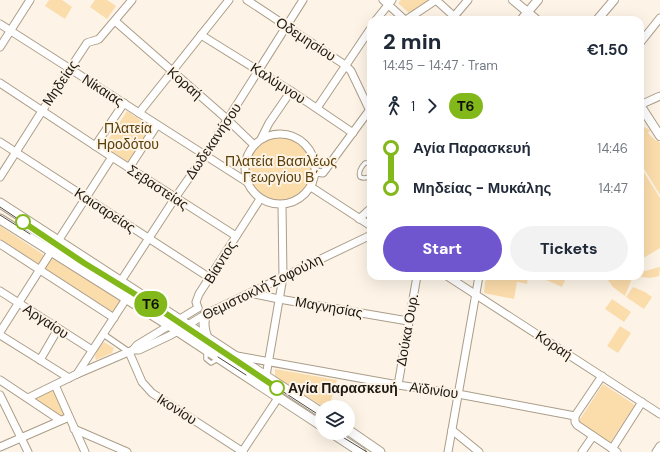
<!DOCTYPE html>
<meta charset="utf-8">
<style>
:root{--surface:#fff;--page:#f2f2f3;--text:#1f2937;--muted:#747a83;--accent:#6f55ce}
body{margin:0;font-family:"DM Sans",sans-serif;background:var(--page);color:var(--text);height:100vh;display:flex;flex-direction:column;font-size:15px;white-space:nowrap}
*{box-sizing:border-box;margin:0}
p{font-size:13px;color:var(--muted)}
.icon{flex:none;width:22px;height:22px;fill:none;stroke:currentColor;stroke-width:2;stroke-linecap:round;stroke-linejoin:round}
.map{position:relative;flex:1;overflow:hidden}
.details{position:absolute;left:367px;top:16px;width:277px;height:264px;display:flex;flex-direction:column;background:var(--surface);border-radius:12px;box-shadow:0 4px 16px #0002}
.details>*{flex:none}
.badge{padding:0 8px;border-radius:13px;font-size:14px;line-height:26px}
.tools{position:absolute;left:315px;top:400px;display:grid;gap:8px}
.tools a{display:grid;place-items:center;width:40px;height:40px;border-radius:50%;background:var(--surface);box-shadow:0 4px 16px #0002;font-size:20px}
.map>.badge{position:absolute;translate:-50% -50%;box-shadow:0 0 0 2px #fff}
.legs{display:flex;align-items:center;gap:6px;height:44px;padding:0 16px;font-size:13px}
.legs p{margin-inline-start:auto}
.overview{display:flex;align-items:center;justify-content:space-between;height:68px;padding:0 16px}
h1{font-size:22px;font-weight:800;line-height:30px}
.primary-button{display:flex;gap:8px;margin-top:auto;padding:8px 16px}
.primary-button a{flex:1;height:46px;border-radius:24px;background:var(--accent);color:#fff;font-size:16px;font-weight:800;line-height:46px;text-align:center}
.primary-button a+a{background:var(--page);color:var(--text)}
ul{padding:0 16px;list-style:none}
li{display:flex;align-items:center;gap:14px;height:40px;font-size:15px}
li i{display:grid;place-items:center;width:6px;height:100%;margin:0 5px;background:currentColor}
li i::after{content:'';width:10px;height:10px;margin:-5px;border:3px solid;border-radius:50%;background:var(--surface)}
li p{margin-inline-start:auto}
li:first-child i{background:linear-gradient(#0000 50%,currentColor 0)}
li:last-child i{background:linear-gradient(currentColor 50%,#0000 0)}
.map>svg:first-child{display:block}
.green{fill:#fbdcab}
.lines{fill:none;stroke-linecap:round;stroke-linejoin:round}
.service-casing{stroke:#ab9d89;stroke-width:5.5}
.pedestrian-casing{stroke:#ab9d89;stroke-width:7}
.minor-casing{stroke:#ab9d89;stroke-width:9}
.tertiary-casing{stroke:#ab9d89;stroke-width:10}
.secondary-casing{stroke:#ab9d89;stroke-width:11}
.service{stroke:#fff;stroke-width:3.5}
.pedestrian{stroke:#fff;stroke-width:5}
.minor{stroke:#fff;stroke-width:7}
.tertiary{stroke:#fff;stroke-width:8}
.secondary{stroke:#fff;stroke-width:9}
.tram{stroke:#4e4840;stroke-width:1}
.line-1-casing{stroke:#fff;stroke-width:9}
.line-1{stroke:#83b81a;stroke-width:6}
.stop-1-dot{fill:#fff;stroke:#83b81a;stroke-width:2}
.labels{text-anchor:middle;stroke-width:4;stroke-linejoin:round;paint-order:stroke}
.street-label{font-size:14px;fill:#1e1912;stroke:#fdf4e7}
.park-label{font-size:14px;fill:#593e08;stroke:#fdf4e7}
.stop-label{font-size:14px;font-weight:bold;fill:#1e1912;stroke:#fdf4e7;text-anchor:start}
</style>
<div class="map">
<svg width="660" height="452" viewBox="0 0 660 452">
<rect width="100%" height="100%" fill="#fdf4e7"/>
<g class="green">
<polygon points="49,0 62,0 72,7 65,19 45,6"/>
<polygon points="95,0 107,0 116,6 107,19 90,7"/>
<polygon points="401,0 429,0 410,14 398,3"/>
<polygon points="127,111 151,127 128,162 104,146"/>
<polygon points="640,125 650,130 648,133 656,141 658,140 660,143 660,195 640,162"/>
<circle cx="281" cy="169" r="33"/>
<polygon points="640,166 660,198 660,248 640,260"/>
<polygon points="0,226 44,255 39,264 0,239"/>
<polygon points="56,240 176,318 169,324 50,249"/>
<polygon points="52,254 124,299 113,314 44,269"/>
<polygon points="660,267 659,276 650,278 634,276 640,276 640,270 645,271"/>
<polygon points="486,276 528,276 527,284 517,282 514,299 484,293"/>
<polygon points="545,276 567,276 562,287 544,279"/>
<polygon points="605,276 633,276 625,296 613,287"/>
<polygon points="633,287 645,292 652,297 644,309 626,297"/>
<polygon points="612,299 631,312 624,322 605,309"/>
<polygon points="620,326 631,333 618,353 607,346"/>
<path d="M104,342L114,348L112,353L96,360L95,357C96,352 100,345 104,342Z"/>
<polygon points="275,369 337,380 329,407 324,407 275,377"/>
<polygon points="603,384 635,405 610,443 578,422"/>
<polygon points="55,385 69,417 60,420 28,398"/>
</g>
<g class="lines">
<defs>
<g id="service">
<path d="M371,163H365C361,167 358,171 360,177C364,179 367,178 371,176"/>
<polyline points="206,352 206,359 211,363 218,359"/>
</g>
<polyline id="pedestrian" points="103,334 129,352"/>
<g id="minor">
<polyline points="247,0 345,65 351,71 371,113"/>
<polyline points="383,0 405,20"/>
<polyline points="436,0 458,20"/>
<polyline points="376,20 392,0"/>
<polyline points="406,20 436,0"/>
<polyline points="451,20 468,0"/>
<polyline points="115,21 228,120 254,145"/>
<polyline points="0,24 247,182"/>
<polyline points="201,35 291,91 353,133"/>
<polyline points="640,43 660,18"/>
<polyline points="0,47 30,0"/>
<polyline points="0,83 112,157 236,236"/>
<polyline points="640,105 660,96"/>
<polyline points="317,108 371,28"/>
<polyline points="139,113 229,0"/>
<circle cx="280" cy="169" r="35"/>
<polyline points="261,139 269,123 291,91"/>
<polyline points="0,142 210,278"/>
<polyline points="95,146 124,103"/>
<polyline points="129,168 157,125"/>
<polyline points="315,172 323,173 326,169 371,108"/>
<path d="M0,177L42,111L87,43C91,41 95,41 99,39L132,0"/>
<polyline points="311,187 371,226"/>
<polyline points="359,219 371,208"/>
<polyline points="58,241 112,157"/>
<polyline points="0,244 114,318"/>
<polyline points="447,276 660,414"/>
<polyline points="121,281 175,198 205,155 303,0"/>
<polyline points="0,291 92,350"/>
<polyline points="250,293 279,299 408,321"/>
<polyline points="198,308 196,302 199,294 260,199"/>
<polyline points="0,332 51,252"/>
<polyline points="0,335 69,378"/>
<polyline points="133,350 139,350 171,335 206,314 371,235"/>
<polyline points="129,352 142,382 152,393 243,452"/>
<polyline points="237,356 398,385 458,394 575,416 575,422 577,425 617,452"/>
<polyline points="40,360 58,329"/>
<polyline points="77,374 126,299"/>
<polyline points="266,376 283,277 282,205"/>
<polyline points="0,380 60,420"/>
<polyline points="55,385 85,452"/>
<polyline points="398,385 417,276"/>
<polyline points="0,395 28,452"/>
<polyline points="28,398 77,374 133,350 137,345 198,308"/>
<polyline points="575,416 602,376"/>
<polyline points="74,429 127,452"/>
<polyline points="452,430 479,452"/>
<polyline points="0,447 69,417"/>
<polyline points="612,449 642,402"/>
<polyline points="242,452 278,398"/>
<polyline points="448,452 479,276"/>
<polyline points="582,452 593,436"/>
<polyline points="656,452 660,446"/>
</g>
<g id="tertiary">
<polyline points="513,0 537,20"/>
<polyline points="521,20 538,0"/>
<polyline points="597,20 614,0"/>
<polyline points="640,105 660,136"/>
</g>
<g id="secondary">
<polyline points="0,203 180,320 322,413"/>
<polyline points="0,219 170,326 322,426"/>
<path d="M206,314C202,322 204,330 207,338"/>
<polyline points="348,430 380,452"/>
<polyline points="332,433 361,452"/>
</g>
</defs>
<use href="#service" class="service-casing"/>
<use href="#pedestrian" class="pedestrian-casing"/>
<use href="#minor" class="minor-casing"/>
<use href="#tertiary" class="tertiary-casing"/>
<use href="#secondary" class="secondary-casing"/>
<use href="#service" class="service"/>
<use href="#pedestrian" class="pedestrian"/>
<use href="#minor" class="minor"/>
<use href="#tertiary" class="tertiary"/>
<use href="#secondary" class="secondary"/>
<g class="tram">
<polyline points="0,207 84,263 155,307 205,341 322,417"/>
<polyline points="0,215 30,234"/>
<polyline points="218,357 246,375"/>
<polyline points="336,433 367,452"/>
</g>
</g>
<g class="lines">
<defs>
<polyline id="line-1" points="23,222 84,263 156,307 277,388"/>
</defs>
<use href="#line-1" class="line-1-casing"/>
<use href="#line-1" class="line-1"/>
</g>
<g class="stop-1-dot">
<circle cx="23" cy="222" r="7"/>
<circle cx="277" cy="388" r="7"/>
</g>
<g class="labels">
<g class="street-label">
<text transform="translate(306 39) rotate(33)" y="5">Οδεμησίου</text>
<text transform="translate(60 83) rotate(-56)" y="5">Μηδείας</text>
<text transform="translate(185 83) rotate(41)" y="5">Κοραή</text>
<text transform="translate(278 83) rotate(33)" y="5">Καλύμνου</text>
<text transform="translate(103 90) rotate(33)" y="5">Νίκαιας</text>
<text transform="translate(213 141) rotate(-56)" y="5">Δωδεκανήσου</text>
<text transform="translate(158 187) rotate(33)" y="5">Σεβαστείας</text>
<text transform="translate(105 210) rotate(33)" y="5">Καισαρείας</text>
<text transform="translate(220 262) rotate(-58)" y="5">Βίαντος</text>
<text transform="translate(262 287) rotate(-26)" y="5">Θεμιστοκλή Σοφούλη</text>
<text transform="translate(329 307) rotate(10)" y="5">Μαγνησίας</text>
<text transform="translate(46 321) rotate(33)" y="5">Αργαίου</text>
<text transform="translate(407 330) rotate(-80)" y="5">Δούκα Ουρ.</text>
<text transform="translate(554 345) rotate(33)" y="5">Κοραή</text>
<text transform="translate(434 390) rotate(8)" y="5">Αϊδινίου</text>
<text transform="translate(177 409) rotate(33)" y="5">Ικονίου</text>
</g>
<g class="park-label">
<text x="128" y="133">Πλατεία<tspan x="128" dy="16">Ηροδότου</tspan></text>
<text x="281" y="166">Πλατεία Βασιλέως<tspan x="281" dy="16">Γεωργίου Β΄</tspan></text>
</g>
<g class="stop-label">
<text x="288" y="393">Αγία Παρασκευή</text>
</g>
</g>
</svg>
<div class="tools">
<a><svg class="icon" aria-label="layers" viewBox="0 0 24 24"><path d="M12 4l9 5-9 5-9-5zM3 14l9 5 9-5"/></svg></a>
</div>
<b class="badge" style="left:151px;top:304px;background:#83b81a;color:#111">Τ6</b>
<section class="details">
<div class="overview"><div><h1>2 min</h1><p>14:45 – 14:47 · Tram</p></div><b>€1.50</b></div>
<div class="legs"><svg class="icon" aria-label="walk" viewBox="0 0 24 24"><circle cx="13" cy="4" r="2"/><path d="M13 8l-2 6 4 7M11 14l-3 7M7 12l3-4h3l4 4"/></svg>1<svg class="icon" aria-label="forward" viewBox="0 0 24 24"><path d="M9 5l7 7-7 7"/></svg><b class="badge" style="background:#83b81a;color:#111">Τ6</b></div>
<ul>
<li><i style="color:#83b81a"></i><b>Αγία Παρασκευή</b><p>14:46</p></li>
<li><i style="color:#83b81a"></i><b>Μηδείας - Μυκάλης</b><p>14:47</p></li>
</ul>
<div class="primary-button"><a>Start</a><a>Tickets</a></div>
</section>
</div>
